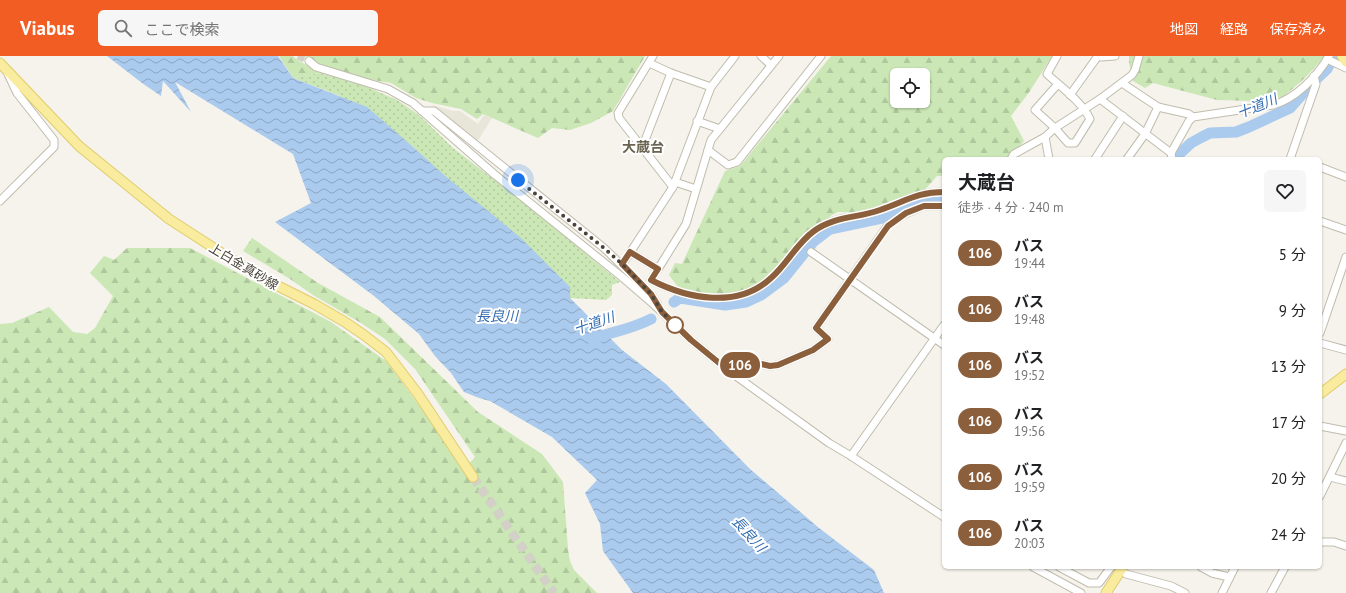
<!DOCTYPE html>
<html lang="ja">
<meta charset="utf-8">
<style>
:root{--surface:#fff;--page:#f6f6f6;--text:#202124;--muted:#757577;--accent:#f25d24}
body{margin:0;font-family:"PT Sans","Noto Sans JP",sans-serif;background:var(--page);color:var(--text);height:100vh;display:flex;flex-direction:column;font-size:15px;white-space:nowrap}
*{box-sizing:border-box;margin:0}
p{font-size:13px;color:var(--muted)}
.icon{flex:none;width:22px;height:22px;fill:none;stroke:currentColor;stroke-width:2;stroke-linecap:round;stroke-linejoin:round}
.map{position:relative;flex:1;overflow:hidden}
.side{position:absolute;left:942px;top:101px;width:380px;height:412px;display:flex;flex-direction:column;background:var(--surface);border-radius:6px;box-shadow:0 1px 3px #0004}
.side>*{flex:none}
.badge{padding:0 8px;border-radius:13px;font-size:14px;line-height:26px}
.fabs{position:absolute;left:890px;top:12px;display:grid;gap:8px}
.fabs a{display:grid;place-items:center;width:40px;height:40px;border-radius:6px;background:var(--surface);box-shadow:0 1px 3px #0004;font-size:20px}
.you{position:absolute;width:20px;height:20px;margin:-10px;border:3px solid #fff;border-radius:50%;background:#1a73e8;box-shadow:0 0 0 6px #1a73e833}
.map>.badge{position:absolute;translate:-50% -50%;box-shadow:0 0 0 2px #fff}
.round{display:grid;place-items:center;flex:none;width:42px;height:42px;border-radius:6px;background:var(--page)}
.summary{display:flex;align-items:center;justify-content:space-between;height:68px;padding:0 16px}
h1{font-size:19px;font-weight:700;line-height:30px}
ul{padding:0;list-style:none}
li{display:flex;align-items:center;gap:12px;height:56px;padding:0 16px}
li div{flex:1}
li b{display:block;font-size:15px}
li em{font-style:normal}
li .badge{min-width:44px;font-weight:700;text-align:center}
header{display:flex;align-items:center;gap:24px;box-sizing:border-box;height:56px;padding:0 20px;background:var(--accent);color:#fff}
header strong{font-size:19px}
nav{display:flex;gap:22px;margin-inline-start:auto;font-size:14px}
.search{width:280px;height:36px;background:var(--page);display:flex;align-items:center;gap:10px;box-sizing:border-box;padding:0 14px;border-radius:6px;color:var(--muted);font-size:15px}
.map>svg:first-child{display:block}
.residential{fill:#e8e5d9}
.green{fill:url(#green-dots)}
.forest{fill:url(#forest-firs);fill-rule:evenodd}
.water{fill:url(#water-waves)}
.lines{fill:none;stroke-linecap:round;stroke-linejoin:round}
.river{stroke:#aacaee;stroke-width:11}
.minor-tunnel{stroke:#d3d0c7;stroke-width:7;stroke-dasharray:7 3.5;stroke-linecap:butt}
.major-tunnel{stroke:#d3d0c7;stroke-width:9;stroke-dasharray:9 4.5;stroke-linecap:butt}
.minor-casing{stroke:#c0bcad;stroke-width:9}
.major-casing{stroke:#e0cc6d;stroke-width:11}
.minor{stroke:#fff;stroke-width:7}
.major{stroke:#faec9e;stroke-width:9}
.line-casing{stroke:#fff;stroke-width:9}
.line{stroke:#8b5e3c;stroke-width:6}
.walk{stroke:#494439;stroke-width:4;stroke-dasharray:0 7.2}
.stop-dot{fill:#fff;stroke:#8b5e3c;stroke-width:2}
.labels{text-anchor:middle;stroke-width:4;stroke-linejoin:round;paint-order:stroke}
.street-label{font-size:13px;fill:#494439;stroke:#fff}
.water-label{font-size:14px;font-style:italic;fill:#356db2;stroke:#fff}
.neighbourhood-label{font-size:14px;font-weight:bold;fill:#6b6450;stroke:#fff}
</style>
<header>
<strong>Viabus</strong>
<div class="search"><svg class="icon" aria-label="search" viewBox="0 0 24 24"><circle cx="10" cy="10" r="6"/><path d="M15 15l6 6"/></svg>ここで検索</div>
<nav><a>地図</a><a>経路</a><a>保存済み</a></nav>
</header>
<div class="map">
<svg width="1346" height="537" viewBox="0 0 1346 537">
<defs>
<pattern id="green-dots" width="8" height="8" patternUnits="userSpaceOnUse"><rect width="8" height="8" fill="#cae7b5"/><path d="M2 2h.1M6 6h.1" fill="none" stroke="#afc79c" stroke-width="1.8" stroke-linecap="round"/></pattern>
<pattern id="forest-firs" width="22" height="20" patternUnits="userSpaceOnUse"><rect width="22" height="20" fill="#cae7b5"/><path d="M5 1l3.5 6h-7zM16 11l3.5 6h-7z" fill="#afc79c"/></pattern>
<pattern id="water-waves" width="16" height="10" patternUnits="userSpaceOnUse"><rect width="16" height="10" fill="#aacaee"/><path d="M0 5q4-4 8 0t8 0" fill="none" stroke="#8ca6c2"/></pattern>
</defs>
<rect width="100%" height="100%" fill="#f5f3eb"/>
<polygon class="residential" points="432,49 453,55 460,55 478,68 484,59 492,62 477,86"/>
<polygon class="green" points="320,17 365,30 397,44 419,59 453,92 536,156 620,226 612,229 612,239 606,244 570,242 412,90 338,39 293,22"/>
<g class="forest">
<polygon points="279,0 293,0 296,3 320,17 293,22"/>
<polygon points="305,0 645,0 613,55 591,67 570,74 552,72 538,82 483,58 477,63 461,53 432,47 416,42 391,27 361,22 315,6"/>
<path d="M831,0H1052L1030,35L1011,60L1024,85L1008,103H944V120H937L922,137L879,157L838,156L832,159L752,233L725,243L681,235L669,219L675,207L682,208L725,115L740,110ZM897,19H923V45H897Z"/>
<polygon points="1129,0 1325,0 1306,21 1283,41 1254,45 1217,44 1153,27 1145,32 1133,25 1129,7"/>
<polygon points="252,182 318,227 380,261 478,356 542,398 563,426 568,493 570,505 574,514 597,537 0,537 0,268 12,267 49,251 73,276 87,278 95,272 113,240 90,217 104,200 114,204 127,192 190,192 331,266 386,305 433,368 468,409 475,401 415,313 385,283 361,267 313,239 290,223 243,195"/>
</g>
<polygon class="water" points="107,0 278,0 293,22 367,51 412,90 444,119 521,182 570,231 570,242 622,294 666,328 750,413 819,472 874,514 884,537 633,537 603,495 600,468 585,437 597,424 552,381 490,345 479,342 464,336 451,317 435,300 419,278 374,240 275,166 311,147 293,98 175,26 191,56 163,25 161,40 142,27"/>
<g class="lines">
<g class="river">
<polyline points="1174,103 1191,87 1202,81 1210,77 1236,76 1249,71 1290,52 1312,27 1327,13 1334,0"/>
<polyline points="674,246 680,242 725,249 746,246 761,239 784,222 813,186 830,173 882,162 922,145 934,143 944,144"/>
<path d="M592,283C612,276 632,273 651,263"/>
</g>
<polyline class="minor-tunnel" points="298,0 309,5"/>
<polyline class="major-tunnel" points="473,421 554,537"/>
<defs>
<g id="minor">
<polyline points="653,0 618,57 619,62 673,131"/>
<polyline points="761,0 771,9"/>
<path d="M1057,0L1047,18C1062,32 1081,45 1090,63L1075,87H1068L1055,72L1035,54L1058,28"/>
<polyline points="1100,0 1101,1 1115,0"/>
<polyline points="1327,3 1346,12"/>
<polyline points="309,5 316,11 388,33 413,47 494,118 622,221 651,246 691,284 729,315 829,387 851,400 944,461"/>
<polyline points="649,7 671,17 711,31"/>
<polyline points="1122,27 1158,51 1189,58 1193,61"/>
<polyline points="1070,39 1098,0"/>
<polyline points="1100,43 1171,97"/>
<polyline points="422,55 434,55 604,192 651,238 658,249"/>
<polyline points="697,65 720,73"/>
<polyline points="1045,81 1049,103"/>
<polyline points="642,92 671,17"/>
<polyline points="708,94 728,109 737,106 821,0"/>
<polyline points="1011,103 1014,98 1045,81 1055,72 1100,43 1132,19 1135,14 1139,0"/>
<polyline points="1095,103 1123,60"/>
<polyline points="1127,103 1145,78 1158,51"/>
<path d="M1172,103L1171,97L1189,65L1193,61L1273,49C1295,43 1317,21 1329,0"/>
<polyline points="1290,103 1316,28 1314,20"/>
<polyline points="1320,111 1346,121"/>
<polyline points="675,126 696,133"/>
<polyline points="0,145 54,91 54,84 17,37 8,18"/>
<polyline points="1320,165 1346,174"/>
<polyline points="630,196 658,213 686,168 711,84 779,0"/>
<polyline points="811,196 944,289"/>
<polyline points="622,209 673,131 711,31 735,0"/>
<path d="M658,213L651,224C687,243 738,253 771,222C787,208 797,187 814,175C835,159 857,163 880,154C904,146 917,136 944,136"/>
<polyline points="1320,277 1346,201"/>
<polyline points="1320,287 1346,294"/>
<polyline points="729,315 748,305 770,310 778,309 813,294 828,283 816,272 888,169 907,157 924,150 944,150"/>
<polyline points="1320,370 1346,375"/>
<polyline points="851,400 944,269"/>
<polyline points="1330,421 1346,425"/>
<polyline points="1320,440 1346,387"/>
<polyline points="1320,486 1334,486 1346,490"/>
<polyline points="1033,511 1081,537"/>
<polyline points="1059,511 1089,527 1099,527 1111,511"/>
<polyline points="1201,511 1212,517 1229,521"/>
<polyline points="1126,518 1171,530 1185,537"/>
<polyline points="1222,537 1235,511"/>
<polyline points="1271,537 1285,511"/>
</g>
<g id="major">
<polyline points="1342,0 1346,6"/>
<polyline points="0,7 79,90 169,163 231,203 272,227 314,248 345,266 364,279 386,296 418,338 473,421"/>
<polyline points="1320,338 1346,318"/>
<polyline points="1106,537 1123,511"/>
</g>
</defs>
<use href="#minor" class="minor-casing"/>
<use href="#major" class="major-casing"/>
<use href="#minor" class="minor"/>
<use href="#major" class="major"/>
</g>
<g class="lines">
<defs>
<path id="line" d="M944,136C917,136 904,146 880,154C858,162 834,160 814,175C797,187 787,208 771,222C738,253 688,243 651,224L658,213L630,196L622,208L651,238L662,256L691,284L729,315L748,305L770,310L778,309L813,294L828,283L816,272L888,170L906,157L924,150H944"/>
</defs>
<use href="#line" class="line-casing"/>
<use href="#line" class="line"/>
<polyline class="walk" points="518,124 604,192 622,208 651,238 662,256 675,269"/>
</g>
<circle class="stop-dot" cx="675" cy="269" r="8"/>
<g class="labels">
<g class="street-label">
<text transform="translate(244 210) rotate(31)" y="5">上白金真砂線</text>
</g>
<g class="water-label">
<text transform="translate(1257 50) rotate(-22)" y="5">十道川</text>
<text x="497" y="265">長良川</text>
<text transform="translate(594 267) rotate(-19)" y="5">十道川</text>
<text transform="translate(749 478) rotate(48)" y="5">長良川</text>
</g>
<g class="neighbourhood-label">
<text x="643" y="96">大蔵台</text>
</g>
</g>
</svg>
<div class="fabs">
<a><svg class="icon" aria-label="locate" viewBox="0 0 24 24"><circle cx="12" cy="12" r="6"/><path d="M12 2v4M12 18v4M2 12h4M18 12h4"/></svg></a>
</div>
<div class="you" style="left:518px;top:124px"></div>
<b class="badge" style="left:740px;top:309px;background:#8b5e3c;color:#fff">106</b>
<section class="side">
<div class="summary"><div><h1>大蔵台</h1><p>徒歩 · 4 分 · 240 m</p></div><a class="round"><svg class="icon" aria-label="heart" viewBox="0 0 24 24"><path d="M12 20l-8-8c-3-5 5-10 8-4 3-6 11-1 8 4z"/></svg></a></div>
<ul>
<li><span class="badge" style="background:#8b5e3c;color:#fff">106</span><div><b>バス</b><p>19:44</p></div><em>5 分</em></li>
<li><span class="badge" style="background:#8b5e3c;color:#fff">106</span><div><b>バス</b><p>19:48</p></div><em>9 分</em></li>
<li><span class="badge" style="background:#8b5e3c;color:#fff">106</span><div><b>バス</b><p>19:52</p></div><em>13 分</em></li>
<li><span class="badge" style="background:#8b5e3c;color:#fff">106</span><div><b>バス</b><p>19:56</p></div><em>17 分</em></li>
<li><span class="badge" style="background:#8b5e3c;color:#fff">106</span><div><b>バス</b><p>19:59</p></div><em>20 分</em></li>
<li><span class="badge" style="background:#8b5e3c;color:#fff">106</span><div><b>バス</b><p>20:03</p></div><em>24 分</em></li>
</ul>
</section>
</div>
